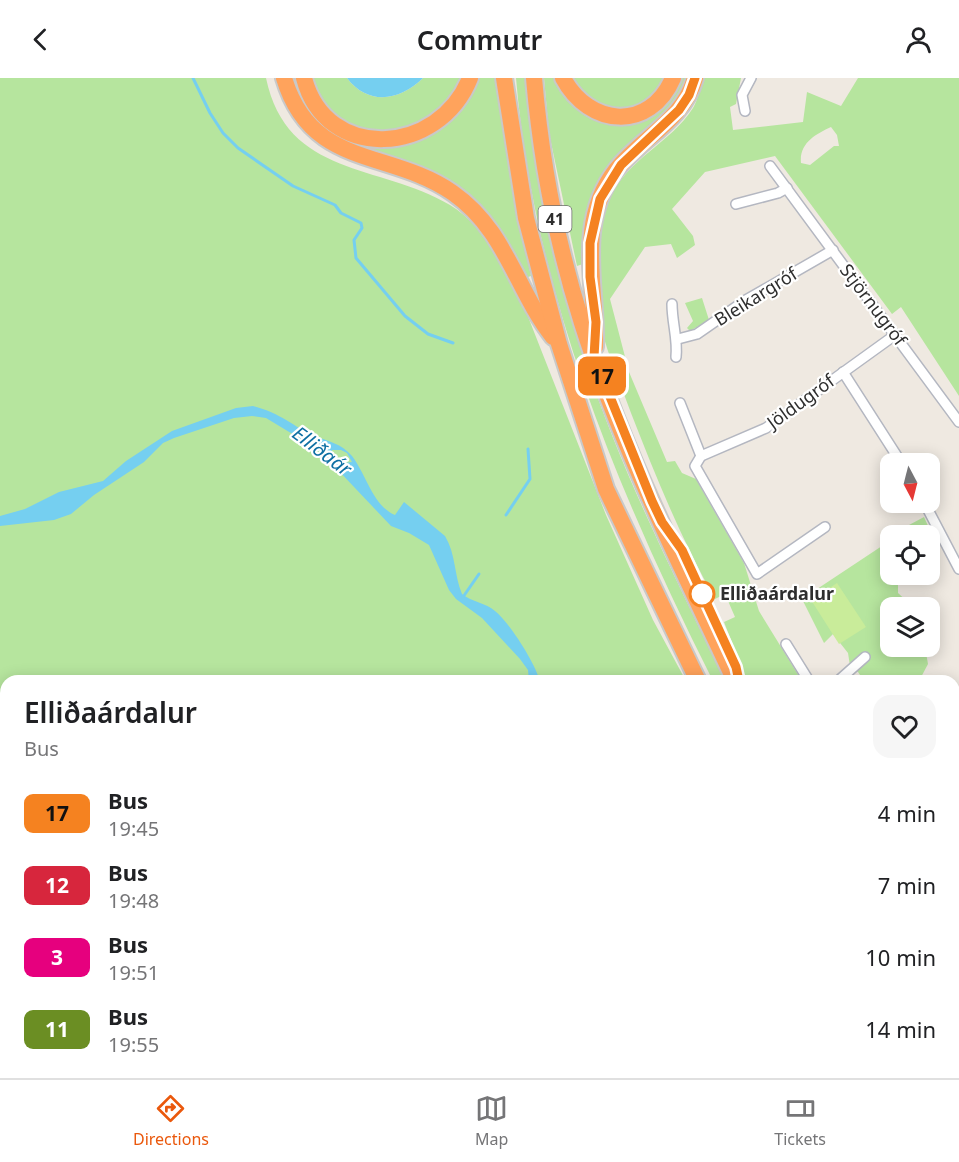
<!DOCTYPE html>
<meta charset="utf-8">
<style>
:root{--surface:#fff;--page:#f6f6f6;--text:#202124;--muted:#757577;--line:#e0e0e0;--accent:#ea580c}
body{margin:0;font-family:"Noto Sans",sans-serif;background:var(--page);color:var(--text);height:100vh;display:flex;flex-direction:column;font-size:22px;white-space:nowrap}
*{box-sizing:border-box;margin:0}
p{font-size:20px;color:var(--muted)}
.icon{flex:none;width:33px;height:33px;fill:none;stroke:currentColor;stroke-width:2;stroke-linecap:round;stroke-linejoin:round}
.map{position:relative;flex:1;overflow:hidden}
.drawer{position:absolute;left:0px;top:597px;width:960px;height:404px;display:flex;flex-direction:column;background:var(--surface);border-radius:18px 18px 0 0;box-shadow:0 3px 15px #0003}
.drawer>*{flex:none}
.badge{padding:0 12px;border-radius:9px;font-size:21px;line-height:39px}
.needle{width:39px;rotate:173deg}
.buttons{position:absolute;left:880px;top:375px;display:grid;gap:12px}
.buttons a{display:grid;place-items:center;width:60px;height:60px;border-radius:12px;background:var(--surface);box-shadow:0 3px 15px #0003;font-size:30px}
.map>.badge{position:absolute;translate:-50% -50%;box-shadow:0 0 0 3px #fff}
.round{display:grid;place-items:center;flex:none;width:63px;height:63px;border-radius:18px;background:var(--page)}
.head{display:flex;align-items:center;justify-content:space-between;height:102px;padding:0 24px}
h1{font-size:28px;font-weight:600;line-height:45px}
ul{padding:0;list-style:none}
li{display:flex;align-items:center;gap:18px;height:72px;padding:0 24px}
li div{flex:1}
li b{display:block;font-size:22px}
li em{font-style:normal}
li .badge{min-width:66px;font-weight:700;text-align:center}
header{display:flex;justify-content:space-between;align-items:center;height:78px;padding:0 24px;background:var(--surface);font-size:27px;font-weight:600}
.tab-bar{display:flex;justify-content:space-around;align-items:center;height:84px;border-top:2px solid var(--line);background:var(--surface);font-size:16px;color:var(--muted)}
.tab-bar a{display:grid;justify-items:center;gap:3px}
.tab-bar .selected{color:var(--accent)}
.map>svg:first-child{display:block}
.green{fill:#b6e59e;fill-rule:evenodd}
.pitch{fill:#c9ec9a}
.water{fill:#75cff0;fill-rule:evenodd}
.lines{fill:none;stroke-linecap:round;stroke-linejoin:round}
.stream{stroke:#75cff0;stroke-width:3}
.street-casing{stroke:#b4b7c1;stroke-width:12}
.highway-casing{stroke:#c9c9c9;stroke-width:20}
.street{stroke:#fff;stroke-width:9}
.highway{stroke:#ffa35c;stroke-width:16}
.line-casing{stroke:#fff;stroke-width:14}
.line{stroke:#f58220;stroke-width:9}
.stop-dot{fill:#fff;stroke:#f58220;stroke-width:3}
.labels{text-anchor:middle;stroke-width:4.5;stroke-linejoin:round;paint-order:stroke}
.shield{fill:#fff;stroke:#6d6d6d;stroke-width:1.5}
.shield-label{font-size:16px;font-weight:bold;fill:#2e2e2e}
.street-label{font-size:18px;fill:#2e2e2e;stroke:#fff}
.stop-label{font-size:18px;font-weight:bold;fill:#2e2e2e;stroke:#fff;text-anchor:start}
.water-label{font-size:20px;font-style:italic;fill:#0d6fa3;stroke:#fff}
</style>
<header><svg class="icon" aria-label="back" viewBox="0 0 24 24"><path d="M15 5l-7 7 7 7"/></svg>Commutr<svg class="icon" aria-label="person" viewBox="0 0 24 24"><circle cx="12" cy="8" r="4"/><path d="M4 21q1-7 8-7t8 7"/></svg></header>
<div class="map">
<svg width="959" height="1000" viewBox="0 0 959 1000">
<rect width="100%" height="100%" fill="#efe9e1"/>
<g class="green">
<path d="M0,0H266C287,100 379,85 450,127C478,144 498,176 514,203L606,437L653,542L686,603H6V906L0,904Z"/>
<polygon points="291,0 296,0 324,42 400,65 473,0 497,0 510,95 531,198 525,200 489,137 459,110 334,61 299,21"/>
<path d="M312,0H347C368,28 400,23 423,0H463L444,32L398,56L353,52L319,21Z"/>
<path d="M516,0H526C543,96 555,193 586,286C622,395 675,499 725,603H713C617,412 534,214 516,0Z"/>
<path d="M544,0H558C563,10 568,21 575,29C606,63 672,44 681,0H687L682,14L593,119L586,140L583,186L577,188L549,55Z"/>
<polygon points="568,0 666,0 640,30 598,31"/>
<path d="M704,0H741L736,26L730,29L733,52L803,44L807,14L841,28L858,0H959V318L901,229L892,236L775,78L705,94L672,131L693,158L695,167L677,180L671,166L645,169L610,221L629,294L667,384L675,383L682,395L696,401L744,485L759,533L802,603H747L724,544L735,539L725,516L715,521C681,461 656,399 631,335C621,307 608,278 601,249C590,208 593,158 610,120C628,80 671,65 693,30C698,22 700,9 704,0ZM831,49L837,57L839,68H834L810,87L801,85C799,65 816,56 831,49Z"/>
<polygon points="702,220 709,242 690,253 687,250 693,243 685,225"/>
<polygon points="924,439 929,450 915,457 898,457 909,447"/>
<polygon points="891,462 891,471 887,473 891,483 891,496 897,497 901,504 898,506 898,515 913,529 891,530 891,568 925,569 928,586 919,603 864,603 858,594 850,588 848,575 833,556 824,565 802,521"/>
<polygon points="959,731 959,990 954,989 954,735"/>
<polygon points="874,994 876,1000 249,1000 242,995"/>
<polygon points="105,995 176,995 190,1000 106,1000"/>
<polygon points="187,995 227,995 234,1000 200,1000"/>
</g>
<polygon class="pitch" points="837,505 866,549 839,566 811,522"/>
<g class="water">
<path d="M347,0H423C400,23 368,28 347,0Z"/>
<path d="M253,328C281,335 292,348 315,358C329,364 341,365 352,378C366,396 373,428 395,437L404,424L445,458C456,476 454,497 462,516C472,524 486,525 495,533C510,545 535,585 540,603H529L528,592L520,581L482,540L456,521L449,512L429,467L409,455L391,448L319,372L266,340L252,338L234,340L174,360L163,365L144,384L94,417L71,436L54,442L0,448V438L25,431L59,414L103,403L126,383L172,353L236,330ZM341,372L347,375L352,384L344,385L332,375V372Z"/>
<polygon points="0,671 6,673 6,700 0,699"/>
</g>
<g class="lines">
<g class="stream">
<polyline points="193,0 210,35 223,55 238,70 293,108 335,127 341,135 361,145 362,150 354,162 356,180 405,238 428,256 453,265"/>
<polyline points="506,437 530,401 528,371"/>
<polyline points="463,519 479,496"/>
<polyline points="954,787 959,782"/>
</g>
<defs>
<g id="street">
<polyline points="745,33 742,17 751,0"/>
<polyline points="770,88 959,344"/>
<polyline points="736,126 778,115 787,110"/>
<path d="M672,226C672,245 678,261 676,279"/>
<polyline points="678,261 697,256 746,222 833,172"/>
<polyline points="843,294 902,386"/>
<polyline points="680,325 701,378"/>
<polyline points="924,424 959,491"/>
<polyline points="825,449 757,496 695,388 701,378 766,350 895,257"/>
<polyline points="786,566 809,603"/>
<polyline points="838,603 865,579"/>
<polyline points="954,654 959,648"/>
<polyline points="0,912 6,913"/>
<polyline points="234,994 242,1000"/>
</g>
<g id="highway">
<path d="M284,0C311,91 390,71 453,115C506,152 516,212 553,259"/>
<path d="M304,0C326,85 439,78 470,0"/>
<polyline points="504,0 526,140 559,266 606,411 698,603"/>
<path d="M534,0C541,82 557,166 582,245C621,368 680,486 735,603"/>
<path d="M563,0C589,49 650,54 673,0"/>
<path d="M595,269C597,209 575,145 616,92C642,59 683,43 695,0"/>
<polyline points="886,994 889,1000"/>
<polyline points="916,994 918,1000"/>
<polyline points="954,994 959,995"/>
</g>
</defs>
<use href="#street" class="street-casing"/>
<use href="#highway" class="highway-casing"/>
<use href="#street" class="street"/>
<use href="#highway" class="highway"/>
</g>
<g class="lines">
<defs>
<polyline id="line" points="695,0 689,17 679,32 621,87 600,121 590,165 590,199 596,244 594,279 652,423 662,444 682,472 736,589 739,603"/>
</defs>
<use href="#line" class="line-casing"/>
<use href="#line" class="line"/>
</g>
<circle class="stop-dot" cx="702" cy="516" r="12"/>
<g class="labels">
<rect class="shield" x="538.5" y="128" width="33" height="26" rx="4.5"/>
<g class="shield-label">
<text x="555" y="147">41</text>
</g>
<g class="street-label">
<text transform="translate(756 219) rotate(-32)" y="6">Bleikargróf</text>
<text transform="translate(873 227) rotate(53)" y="6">Stjörnugróf</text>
<text transform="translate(801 324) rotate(-36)" y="6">Jöldugróf</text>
</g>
<g class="stop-label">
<text x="720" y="522">Elliðaárdalur</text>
</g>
<g class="water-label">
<text transform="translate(322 373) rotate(37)" y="7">Elliðaár</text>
</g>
</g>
</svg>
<div class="buttons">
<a><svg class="needle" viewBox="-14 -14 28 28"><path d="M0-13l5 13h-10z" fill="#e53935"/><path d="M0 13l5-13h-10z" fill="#757577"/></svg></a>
<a><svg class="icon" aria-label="locate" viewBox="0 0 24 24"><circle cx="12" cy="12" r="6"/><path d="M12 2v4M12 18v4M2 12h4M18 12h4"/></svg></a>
<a><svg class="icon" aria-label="layers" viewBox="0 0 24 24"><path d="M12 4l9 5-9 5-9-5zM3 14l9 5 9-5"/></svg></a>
</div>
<b class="badge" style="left:602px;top:298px;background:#f58220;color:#111">17</b>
<section class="drawer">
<div class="head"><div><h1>Elliðaárdalur</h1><p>Bus</p></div><a class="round"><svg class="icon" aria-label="heart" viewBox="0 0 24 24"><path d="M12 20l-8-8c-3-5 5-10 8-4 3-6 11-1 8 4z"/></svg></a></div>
<ul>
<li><span class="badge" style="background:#f58220;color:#111">17</span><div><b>Bus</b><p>19:45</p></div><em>4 min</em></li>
<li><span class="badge" style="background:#d7263d;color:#fff">12</span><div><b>Bus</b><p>19:48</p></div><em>7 min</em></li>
<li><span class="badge" style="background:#e6007e;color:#fff">3</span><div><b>Bus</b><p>19:51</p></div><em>10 min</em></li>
<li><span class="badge" style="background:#6b8e23;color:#fff">11</span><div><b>Bus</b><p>19:55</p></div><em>14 min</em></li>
</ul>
</section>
</div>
<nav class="tab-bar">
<a class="selected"><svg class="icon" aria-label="directions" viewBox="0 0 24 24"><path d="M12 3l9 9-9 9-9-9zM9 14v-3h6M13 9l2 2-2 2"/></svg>Directions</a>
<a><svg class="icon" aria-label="map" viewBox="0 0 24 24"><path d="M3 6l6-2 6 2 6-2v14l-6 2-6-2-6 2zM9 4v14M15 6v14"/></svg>Map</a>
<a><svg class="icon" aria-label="tickets" viewBox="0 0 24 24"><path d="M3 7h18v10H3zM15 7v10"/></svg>Tickets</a>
</nav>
